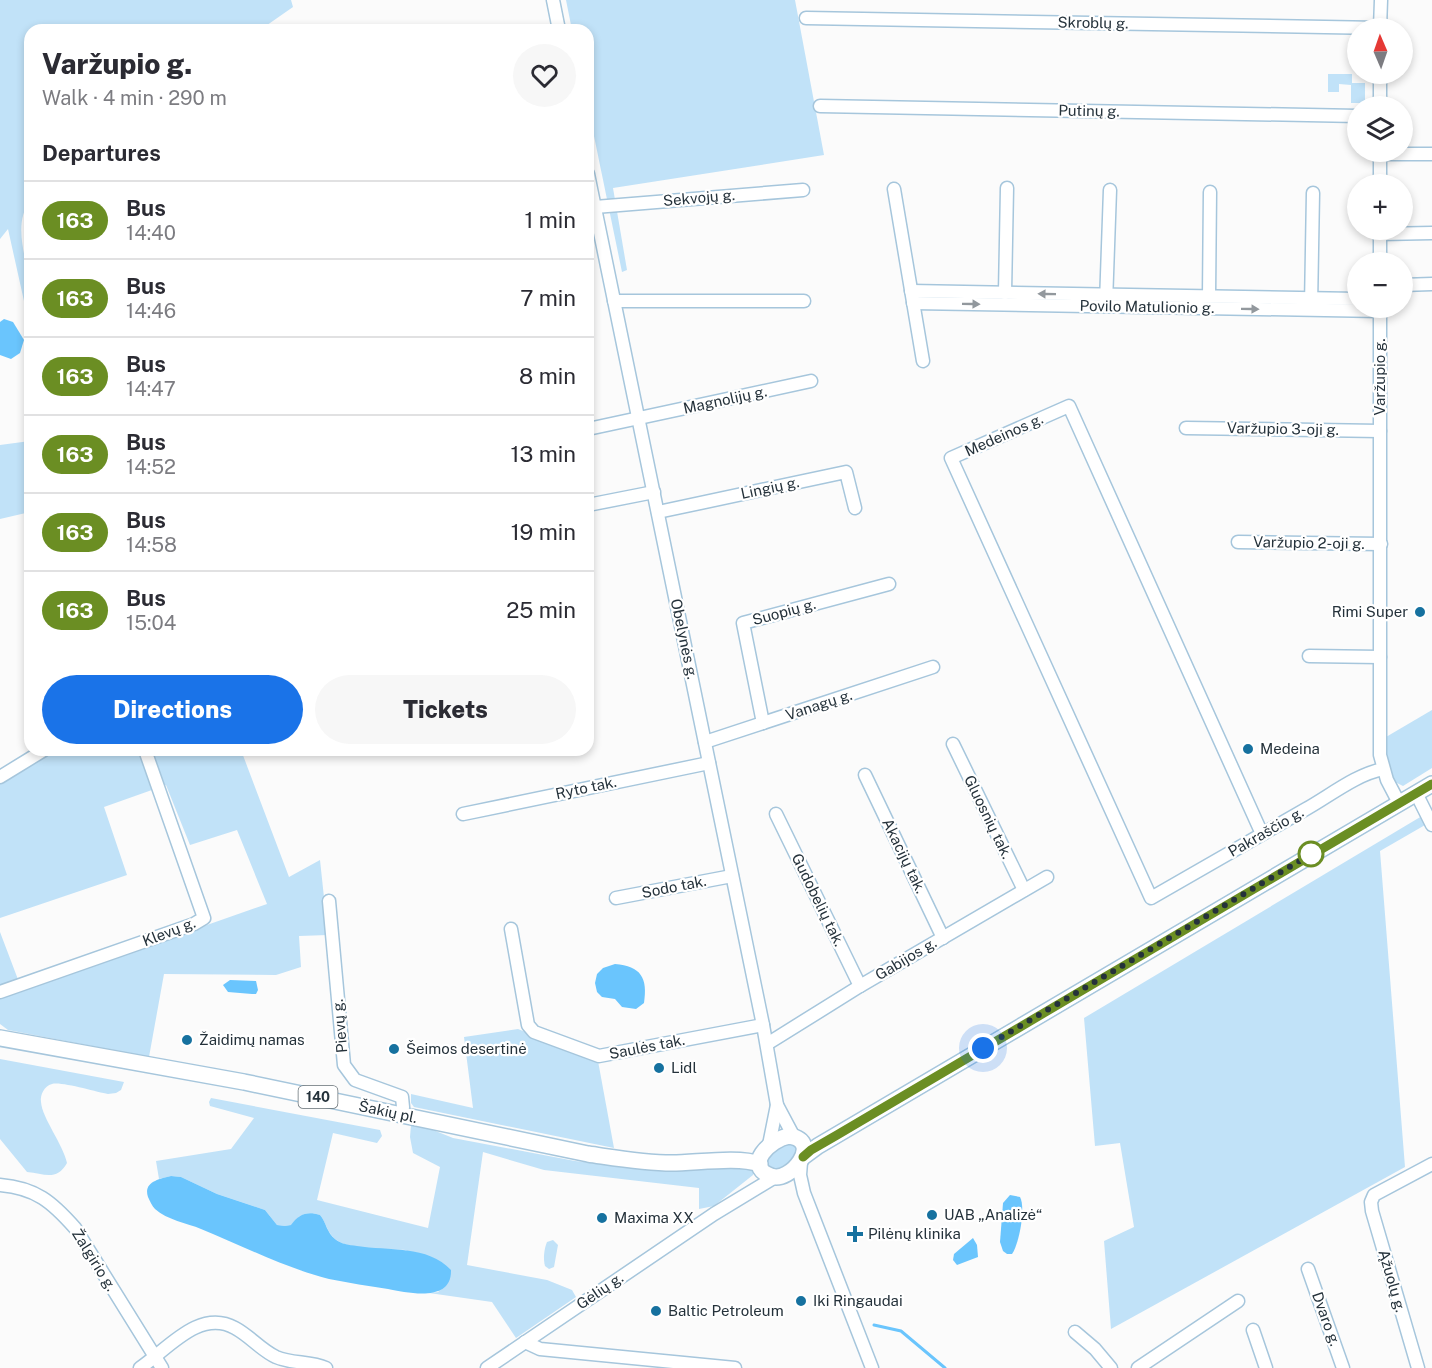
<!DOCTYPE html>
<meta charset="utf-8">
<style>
:root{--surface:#fff;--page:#f7f7f7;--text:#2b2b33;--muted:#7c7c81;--line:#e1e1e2;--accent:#1a73e8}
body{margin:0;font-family:"Public Sans",sans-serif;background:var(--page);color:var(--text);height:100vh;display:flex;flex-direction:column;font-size:22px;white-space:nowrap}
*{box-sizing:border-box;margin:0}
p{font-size:20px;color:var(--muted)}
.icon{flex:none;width:33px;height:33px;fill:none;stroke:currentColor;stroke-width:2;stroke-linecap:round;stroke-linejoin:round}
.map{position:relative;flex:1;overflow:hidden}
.drawer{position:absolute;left:24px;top:24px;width:570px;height:732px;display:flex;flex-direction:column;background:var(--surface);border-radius:18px;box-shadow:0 3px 9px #0003}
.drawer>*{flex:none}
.badge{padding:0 12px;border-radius:20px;font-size:21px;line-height:39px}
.needle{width:39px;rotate:358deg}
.buttons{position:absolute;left:1347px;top:18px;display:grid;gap:12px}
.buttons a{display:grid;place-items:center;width:66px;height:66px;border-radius:50%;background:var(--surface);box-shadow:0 3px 9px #0003;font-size:30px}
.you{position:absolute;width:30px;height:30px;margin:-15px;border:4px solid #fff;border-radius:50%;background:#1a73e8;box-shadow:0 0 0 9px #1a73e833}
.map>.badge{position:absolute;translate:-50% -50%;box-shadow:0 0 0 3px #fff}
h2{padding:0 18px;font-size:22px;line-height:54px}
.round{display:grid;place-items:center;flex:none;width:63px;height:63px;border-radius:32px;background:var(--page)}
.overview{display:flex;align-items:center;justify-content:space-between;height:102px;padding:0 18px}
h1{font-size:28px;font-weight:800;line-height:45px}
.button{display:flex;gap:12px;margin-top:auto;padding:12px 18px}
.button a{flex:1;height:69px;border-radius:36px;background:var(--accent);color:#fff;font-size:24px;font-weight:800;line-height:69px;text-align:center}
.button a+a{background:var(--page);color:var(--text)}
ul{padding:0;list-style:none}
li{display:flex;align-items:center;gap:18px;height:78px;padding:0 18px;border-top:2px solid var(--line)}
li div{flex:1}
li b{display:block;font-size:22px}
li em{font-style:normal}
li .badge{min-width:66px;font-weight:700;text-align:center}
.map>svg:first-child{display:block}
.green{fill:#c1e2f8}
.water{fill:#6ac5fd}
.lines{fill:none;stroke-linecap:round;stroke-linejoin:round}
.stream{stroke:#6ac5fd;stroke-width:3}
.minor-casing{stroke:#a6c6dc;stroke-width:15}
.major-casing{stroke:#a6c6dc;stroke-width:18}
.minor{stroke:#fff;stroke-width:12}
.major{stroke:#fff;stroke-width:15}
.oneway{fill:#92989d}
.line-casing{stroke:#fff;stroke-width:14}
.line{stroke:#6b8e23;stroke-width:9}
.walk{stroke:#25323b;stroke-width:6;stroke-dasharray:0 10.8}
.poi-dot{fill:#16719f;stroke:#fff;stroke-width:2}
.stop-dot{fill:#fff;stroke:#6b8e23;stroke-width:3}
.labels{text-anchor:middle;stroke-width:4.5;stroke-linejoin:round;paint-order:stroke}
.shield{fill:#fff;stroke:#667076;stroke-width:1.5}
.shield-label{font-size:14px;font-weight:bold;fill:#25323b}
.street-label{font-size:15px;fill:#25323b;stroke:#fff}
.poi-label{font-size:15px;fill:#25323b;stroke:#fff;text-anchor:start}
</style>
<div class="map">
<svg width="1432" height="1368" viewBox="0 0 1432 1368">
<rect width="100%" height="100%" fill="#fbfbfb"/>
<g class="green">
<path d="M0,0H291L293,7L260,30H30V201C12,225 27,259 30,285C31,299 30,314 30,328L8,229L0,239Z"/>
<polygon points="566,0 795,0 824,155 613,188 627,270 622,272 588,107 588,30 572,30"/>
<polygon points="1328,74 1352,74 1352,83 1365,83 1365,103 1351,103 1351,85 1339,84 1339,92 1328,92"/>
<polygon points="30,441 30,512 0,519 0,445"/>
<path d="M1432,710V768L1403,786L1395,782C1387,768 1385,753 1386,737Z"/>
<polygon points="55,750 241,750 289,877 320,860 328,935 299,936 301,967 276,975 164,974 149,1057 8,1030 0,1024 0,932 22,990 267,904 237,830 190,845 166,785 104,807 127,875 0,918 0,784"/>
<polygon points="1432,810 1432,821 1380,851 1405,1167 1111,1329 1104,1241 1134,1227 1120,1143 1095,1146 1084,1018"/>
<polygon points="518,1029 598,1061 614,1148 414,1107 411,1103 411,1094 473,1108 464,1037"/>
<path d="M0,1059L124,1082L121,1090L116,1093L108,1094C97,1092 60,1081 52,1084C44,1086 40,1095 41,1102C42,1118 63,1144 67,1163C57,1181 45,1174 27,1172L0,1139Z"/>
<path d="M211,1098L380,1130L382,1136L377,1143L333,1133L317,1200L428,1228L440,1167L413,1153L410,1137L411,1125L428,1128L453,1138L575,1161L651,1169L748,1165L754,1171L753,1175L714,1206L699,1209V1188L544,1170L483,1152L467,1265L547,1280L572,1290L576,1297L516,1338L492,1302L429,1293L439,1292L406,1250C388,1249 343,1251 332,1236C327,1230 325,1221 320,1215C307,1211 299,1214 292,1225L285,1226L277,1225L265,1210L217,1194L181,1177L171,1176L159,1179L156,1161L231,1149L254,1118L210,1106L209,1102Z"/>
<polygon points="784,1143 793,1143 798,1150 796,1157 778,1170 768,1169 766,1158"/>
<path d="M553,1240L558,1245L554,1267L549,1269L545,1266C543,1259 544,1249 547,1242Z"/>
</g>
<g class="water">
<polygon points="4,319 13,322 24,340 20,353 11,359 0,355 0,322"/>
<path d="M615,964C641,966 648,978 644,1003L636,1009L622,1007L615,999L602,997L597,992L595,983L597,974L603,968Z"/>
<polygon points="230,980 256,981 258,990 256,994 252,994 228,992 223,985"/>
<path d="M171,1176L181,1177L217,1194L265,1210L277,1225L285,1226L291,1225C299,1214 307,1211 320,1215C326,1222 327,1233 335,1239C341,1244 349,1245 357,1246C388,1251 428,1245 451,1270C452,1303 409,1293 388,1289C369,1286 349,1283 329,1279C285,1268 243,1246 201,1229C187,1223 167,1220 155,1209C152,1206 150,1201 148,1197C143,1182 159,1179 171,1176Z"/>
<path d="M1010,1195L1020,1197C1026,1208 1019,1244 1012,1254H1007L1003,1251L1000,1242L1003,1203Z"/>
<polygon points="973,1238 977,1245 978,1257 957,1265 953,1260 954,1254"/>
</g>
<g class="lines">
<polyline class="stream" points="874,1325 901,1331 945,1368"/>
<defs>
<g id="minor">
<polyline points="553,0 559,30"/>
<polyline points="806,18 1380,28"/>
<polyline points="1380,28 1381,0"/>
<polyline points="820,106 1358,116"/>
<polyline points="1380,106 1380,74"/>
<polyline points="1380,154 1432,154"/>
<polyline points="588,174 763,1025 777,1105 794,1137"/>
<polyline points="1380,184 1380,152"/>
<polyline points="894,189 923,361"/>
<polyline points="595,207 803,190"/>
<polyline points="1380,230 1380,262"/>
<polyline points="1380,234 1432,233"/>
<polyline points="1402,285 1432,284"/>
<polyline points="911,291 1358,299"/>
<polyline points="1005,293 1007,188"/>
<polyline points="1209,296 1210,192"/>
<polyline points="614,301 804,301"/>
<polyline points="913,303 1380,311"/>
<polyline points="1106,303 1110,190"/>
<polyline points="1311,306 1313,193"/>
<polyline points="1380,308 1380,755 1387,780 1399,803"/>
<polyline points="1186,428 1380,431"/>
<polyline points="588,429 811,381"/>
<polyline points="588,505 654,492"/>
<polyline points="658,512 846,472 855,508"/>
<polyline points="1238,542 1381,544"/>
<polyline points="1309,656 1380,657"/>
<polyline points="763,723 743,623 889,584"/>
<polyline points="705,742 933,667"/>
<polyline points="953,744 1024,890"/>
<polyline points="865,775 943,938"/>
<polyline points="0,777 44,750"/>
<polyline points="1416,793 1432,825"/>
<polyline points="463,814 709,763"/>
<polyline points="776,814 860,986"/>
<path d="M1262,834L1069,406L951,458L1151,898C1203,868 1254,839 1306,809C1331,795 1355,775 1383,769"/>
<polyline points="616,898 732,876"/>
<polyline points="329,901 344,1065 355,1080 402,1097 403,1107 402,1114"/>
<polyline points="511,929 528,1025 534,1032 599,1056 763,1025"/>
<polyline points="0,992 194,924 204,918 145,750"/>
<polyline points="767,1044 860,986 1047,877"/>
<polyline points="769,1145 777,1105"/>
<polyline points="801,1162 800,1175 804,1193 872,1368"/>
<path d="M0,1185C36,1188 52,1202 75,1228L162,1368"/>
<polyline points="1308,1269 1343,1368"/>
<polyline points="1253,1330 1266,1368"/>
<polyline points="1075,1332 1095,1349 1111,1368"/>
<polyline points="525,1342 540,1349 735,1368"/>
<path d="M140,1368C167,1350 199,1308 235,1328C250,1336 261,1350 276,1357C292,1364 310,1361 326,1368"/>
<polyline points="487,1368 714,1214 775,1177"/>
<polyline points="1138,1368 1238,1301"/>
<polyline points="1418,1368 1372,1211 1371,1202 1374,1195 1432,1164"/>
</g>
<g id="major">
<path d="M0,1038L244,1082L588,1154C616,1158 644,1163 672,1163C696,1163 738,1156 760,1164"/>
<path d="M789,1136C824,1141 790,1184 771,1176C743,1166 770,1139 789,1136Z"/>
<polyline points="803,1157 818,1146 1432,784"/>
</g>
</defs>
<use href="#minor" class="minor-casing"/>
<use href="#major" class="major-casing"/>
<use href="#minor" class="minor"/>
<use href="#major" class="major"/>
</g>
<defs><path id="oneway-solid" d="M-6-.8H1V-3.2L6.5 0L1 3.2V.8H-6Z" transform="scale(1.5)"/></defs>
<g class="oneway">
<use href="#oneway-solid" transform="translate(1047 294) rotate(-179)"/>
<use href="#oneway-solid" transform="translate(971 304) rotate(1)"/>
<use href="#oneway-solid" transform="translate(1250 309) rotate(1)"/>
</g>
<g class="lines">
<defs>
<polyline id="line" points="803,1157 811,1150 837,1135 1432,784"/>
</defs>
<use href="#line" class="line-casing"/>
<use href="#line" class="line"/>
<polyline class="walk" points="983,1048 1315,852 1311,854"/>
</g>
<g class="poi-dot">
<circle cx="1420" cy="612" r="6"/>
<circle cx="1248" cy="749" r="6"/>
<circle cx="187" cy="1040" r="6"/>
<circle cx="394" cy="1049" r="6"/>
<circle cx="659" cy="1068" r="6"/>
<circle cx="932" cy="1215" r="6"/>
<circle cx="602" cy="1218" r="6"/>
<path d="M852 1225h6v6h6v6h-6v6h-6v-6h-6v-6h6z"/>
<circle cx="801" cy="1301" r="6"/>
<circle cx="656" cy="1311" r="6"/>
</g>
<circle class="stop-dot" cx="1311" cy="854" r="12"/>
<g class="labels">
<rect class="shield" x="298.5" y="1086" width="39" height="22" rx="4.5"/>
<g class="shield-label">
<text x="318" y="1102">140</text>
</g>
<g class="street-label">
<text transform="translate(1093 23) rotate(1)" y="5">Skroblų g.</text>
<text transform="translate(1089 111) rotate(1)" y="5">Putinų g.</text>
<text transform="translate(699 198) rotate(-5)" y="5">Sekvojų g.</text>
<text transform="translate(1147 307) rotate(1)" y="5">Povilo Matulionio g.</text>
<text transform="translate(1380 377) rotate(-90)" y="5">Varžupio g.</text>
<text transform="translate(725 400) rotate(-12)" y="5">Magnolijų g.</text>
<text transform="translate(1283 429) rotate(1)" y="5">Varžupio 3-oji g.</text>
<text transform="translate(1004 435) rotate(-24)" y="5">Medeinos g.</text>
<text transform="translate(770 488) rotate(-12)" y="5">Lingių g.</text>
<text transform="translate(1309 543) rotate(1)" y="5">Varžupio 2-oji g.</text>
<text transform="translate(784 612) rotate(-15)" y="5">Suopių g.</text>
<text transform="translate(684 639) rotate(78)" y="5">Obelynės g.</text>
<text transform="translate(819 705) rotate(-18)" y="5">Vanagų g.</text>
<text transform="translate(586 788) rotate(-12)" y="5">Ryto tak.</text>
<text transform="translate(988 817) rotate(64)" y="5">Gluosnių tak.</text>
<text transform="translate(1266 832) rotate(-30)" y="5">Pakraščio g.</text>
<text transform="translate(904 856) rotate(64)" y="5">Akacijų tak.</text>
<text transform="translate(674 887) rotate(-11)" y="5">Sodo tak.</text>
<text transform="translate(818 900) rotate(64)" y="5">Gudobelių tak.</text>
<text transform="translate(169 932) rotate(-21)" y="5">Klevų g.</text>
<text transform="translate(906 959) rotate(-31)" y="5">Gabijos g.</text>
<text transform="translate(340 1026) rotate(-95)" y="5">Pievų g.</text>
<text transform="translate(647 1047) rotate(-11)" y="5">Saulės tak.</text>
<text transform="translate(388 1112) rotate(12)" y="5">Šakių pl.</text>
<text transform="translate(94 1260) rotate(58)" y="5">Žalgirio g.</text>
<text transform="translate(1392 1281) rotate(74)" y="5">Ąžuolų g.</text>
<text transform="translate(600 1291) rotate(-34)" y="5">Gėlių g.</text>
<text transform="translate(1326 1319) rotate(70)" y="5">Dvaro g.</text>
</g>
<g class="poi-label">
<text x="1408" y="617" text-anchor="end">Rimi Super</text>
<text x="1260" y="754">Medeina</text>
<text x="199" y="1045">Žaidimų namas</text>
<text x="406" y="1054">Šeimos desertinė</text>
<text x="671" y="1073">Lidl</text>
<text x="944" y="1220">UAB „Analizė“</text>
<text x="614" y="1223">Maxima XX</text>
<text x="868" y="1239">Pilėnų klinika</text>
<text x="813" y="1306">Iki Ringaudai</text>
<text x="668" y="1316">Baltic Petroleum</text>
</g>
</g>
</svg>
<div class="buttons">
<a><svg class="needle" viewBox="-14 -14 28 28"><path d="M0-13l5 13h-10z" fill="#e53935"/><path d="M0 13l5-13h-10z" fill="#7c7c81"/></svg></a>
<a><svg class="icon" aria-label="layers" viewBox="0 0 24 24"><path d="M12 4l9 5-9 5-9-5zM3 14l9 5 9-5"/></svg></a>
<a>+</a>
<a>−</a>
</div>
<div class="you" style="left:983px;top:1048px"></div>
<section class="drawer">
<div class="overview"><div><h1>Varžupio g.</h1><p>Walk · 4 min · 290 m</p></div><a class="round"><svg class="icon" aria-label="heart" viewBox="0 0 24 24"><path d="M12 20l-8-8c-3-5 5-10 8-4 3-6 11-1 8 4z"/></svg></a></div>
<h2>Departures</h2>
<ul>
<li><span class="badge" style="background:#6b8e23;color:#fff">163</span><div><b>Bus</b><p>14:40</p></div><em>1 min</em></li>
<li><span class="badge" style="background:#6b8e23;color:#fff">163</span><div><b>Bus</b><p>14:46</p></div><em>7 min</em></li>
<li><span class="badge" style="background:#6b8e23;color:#fff">163</span><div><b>Bus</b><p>14:47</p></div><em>8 min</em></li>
<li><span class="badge" style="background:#6b8e23;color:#fff">163</span><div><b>Bus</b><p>14:52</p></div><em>13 min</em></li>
<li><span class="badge" style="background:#6b8e23;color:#fff">163</span><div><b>Bus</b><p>14:58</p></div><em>19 min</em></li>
<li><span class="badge" style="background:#6b8e23;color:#fff">163</span><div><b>Bus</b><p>15:04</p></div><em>25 min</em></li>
</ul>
<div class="button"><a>Directions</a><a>Tickets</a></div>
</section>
</div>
